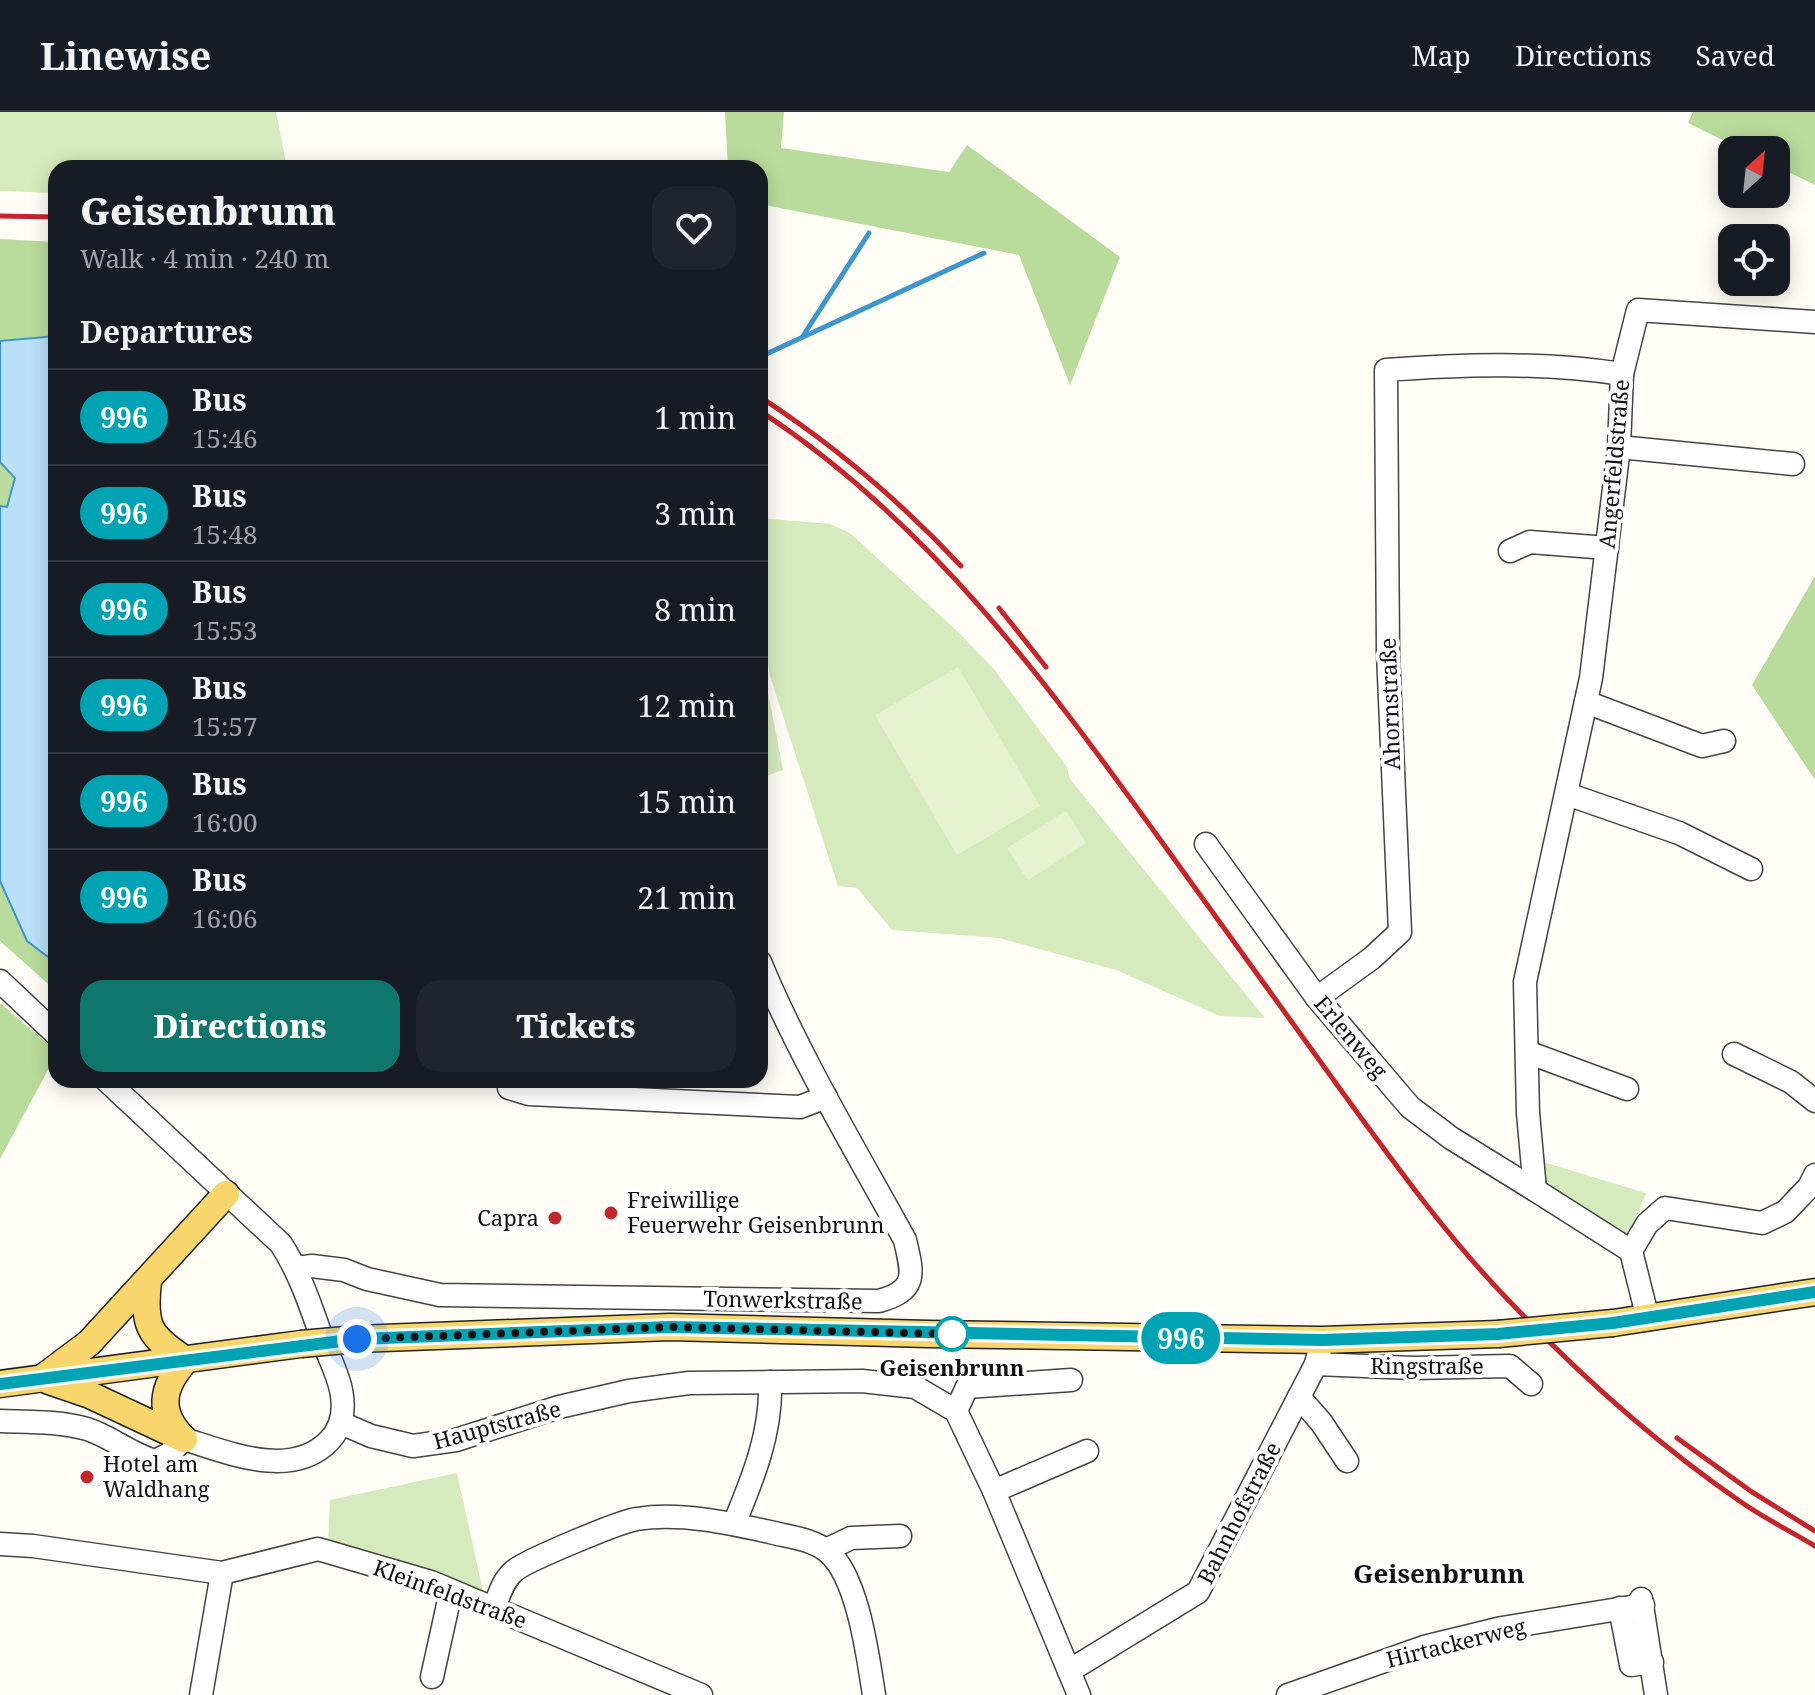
<!DOCTYPE html>
<meta charset="utf-8">
<style>
:root{--surface:#171b24;--page:#20242c;--text:#f1f3f6;--muted:#9ea1a6;--line:#363941;--accent:#0f766e}
body{margin:0;font-family:"Noto Serif",serif;background:var(--page);color:var(--text);height:100vh;display:flex;flex-direction:column;font-size:30px;white-space:nowrap}
*{box-sizing:border-box;margin:0}
p{font-size:26px;color:var(--muted)}
.icon{flex:none;width:44px;height:44px;fill:none;stroke:currentColor;stroke-width:2;stroke-linecap:round;stroke-linejoin:round}
.map{position:relative;flex:1;overflow:hidden}
.details{position:absolute;left:48px;top:48px;width:720px;height:928px;display:flex;flex-direction:column;background:var(--surface);border-radius:24px;box-shadow:0 4px 20px #0003}
.details>*{flex:none}
.badge{padding:0 16px;border-radius:26px;font-size:28px;line-height:52px}
.needle{width:52px;rotate:27deg}
.fabs{position:absolute;left:1718px;top:24px;display:grid;gap:16px}
.fabs a{display:grid;place-items:center;width:72px;height:72px;border-radius:16px;background:var(--surface);box-shadow:0 4px 20px #0003;font-size:40px}
.you{position:absolute;width:40px;height:40px;margin:-20px;border:6px solid #fff;border-radius:50%;background:#1a73e8;box-shadow:0 0 0 12px #1a73e833}
.map>.badge{position:absolute;translate:-50% -50%;box-shadow:0 0 0 4px #fff}
h2{padding:0 32px;font-size:30px;line-height:72px}
.round{display:grid;place-items:center;flex:none;width:84px;height:84px;border-radius:24px;background:var(--page)}
.head{display:flex;align-items:center;justify-content:space-between;height:136px;padding:0 32px}
h1{font-size:38px;font-weight:800;line-height:60px}
.primary-button{display:flex;gap:16px;margin-top:auto;padding:16px 32px}
.primary-button a{flex:1;height:92px;border-radius:24px;background:var(--accent);color:#fff;font-size:32px;font-weight:800;line-height:92px;text-align:center}
.primary-button a+a{background:var(--page);color:var(--text)}
ul{padding:0;list-style:none}
li{display:flex;align-items:center;gap:24px;height:96px;padding:0 32px;border-top:2px solid var(--line)}
li div{flex:1}
li b{display:block;font-size:30px}
li em{font-style:normal}
li .badge{min-width:88px;font-weight:700;text-align:center}
header{display:flex;align-items:center;gap:48px;box-sizing:border-box;height:112px;padding:0 40px;background:var(--surface);border-bottom:2px solid var(--line)}
header strong{font-size:38px}
nav{display:flex;gap:44px;margin-inline-start:auto;font-size:28px}
.map>svg:first-child{display:block}
.green{fill:#d5ebbd}
.forest{fill:#b9dc9c}
.pitch{fill:#e6f2cf}
.water{fill:#b9e0f7;stroke:#3f96cf;stroke-width:2}
.lines{fill:none;stroke-linecap:round;stroke-linejoin:round}
.stream{stroke:#3f96cf;stroke-width:5}
.minor-casing{stroke:#444;stroke-width:25}
.major-casing{stroke:#222;stroke-width:29}
.minor{stroke:#fff;stroke-width:22}
.major{stroke:#f9d66b;stroke-width:26}
.rail{stroke:#c4262e;stroke-width:5}
.major-bridge-casing{stroke:#222;stroke-width:29;stroke-linecap:butt}
.major-bridge{stroke:#f9d66b;stroke-width:26}
.line-casing{stroke:#fff;stroke-width:18}
.line{stroke:#00a3b4;stroke-width:12}
.walk{stroke:#111;stroke-width:8;stroke-dasharray:0 14.4}
.poi-dot{fill:#c4262e;stroke:#fff;stroke-width:3}
.stop-dot{fill:#fff;stroke:#00a3b4;stroke-width:4}
.labels{text-anchor:middle;stroke-width:8;stroke-linejoin:round;paint-order:stroke}
.street-label{font-size:22px;fill:#111;stroke:#fff}
.poi-label{font-size:22px;fill:#111;stroke:#fff;text-anchor:start}
.stop-label{font-size:22px;font-weight:bold;fill:#111;stroke:#fff}
.quarter-label{font-size:26px;font-weight:bold;fill:#111;stroke:#fff}
</style>
<header>
<strong>Linewise</strong>
<nav><a>Map</a><a>Directions</a><a>Saved</a></nav>
</header>
<div class="map">
<svg width="1815" height="1583" viewBox="0 0 1815 1583">
<rect width="100%" height="100%" fill="#fffdf5"/>
<g class="green">
<polygon points="0,0 276,0 287,56 56,56 56,81 0,79"/>
<polygon points="760,406 830,412 850,421 955,517 993,556 1067,655 1070,667 1265,906 1220,904 1116,858 999,826 892,818 857,776 838,774 770,564 760,502"/>
<polygon points="760,539 783,658 760,666"/>
<polygon points="1543,1050 1646,1081 1630,1121 1621,1126 1550,1078 1542,1068"/>
<polygon points="457,1361 485,1488 382,1442 328,1430 330,1388"/>
</g>
<g class="forest">
<polygon points="725,0 784,0 781,36 949,60 967,33 1120,145 1070,273 1019,143 760,92 760,56 728,56"/>
<polygon points="1693,0 1815,0 1815,73 1776,54 1776,38 1743,38 1688,11"/>
<polygon points="0,127 56,130 56,224 0,229"/>
<polygon points="0,350 15,366 7,395 0,394"/>
<polygon points="1815,464 1815,668 1752,573"/>
<polygon points="0,769 27,829 56,851 56,879 0,829"/>
<polygon points="0,891 56,939 56,943 0,1047"/>
</g>
<g class="pitch">
<polygon points="958,555 1040,694 957,743 875,603"/>
<polygon points="1066,699 1086,731 1028,768 1007,736"/>
</g>
<polygon class="water" points="56,224 56,851 27,829 0,769 0,394 7,395 15,366 0,350 0,229"/>
<g class="lines">
<g class="stream">
<polyline points="803,224 869,121"/>
<polyline points="760,245 984,141"/>
</g>
<defs>
<g id="minor">
<polyline points="1619,335 1793,352"/>
<polyline points="1510,439 1530,430 1607,436"/>
<polyline points="1586,590 1702,634 1724,629"/>
<polyline points="1567,682 1679,721 1751,757"/>
<polyline points="1206,732 1317,886 1410,995 1451,1026 1535,1078"/>
<polyline points="0,869 56,922"/>
<path d="M1317,886L1372,846L1400,820L1388,541L1386,258C1465,252 1543,250 1622,262"/>
<polyline points="1527,940 1627,977"/>
<polyline points="1734,942 1791,970 1815,989"/>
<polyline points="516,968 509,976 529,982 800,995 826,985"/>
<polyline points="1631,1139 1647,1112 1665,1096 1762,1111 1785,1100 1809,1075 1815,1063"/>
<path d="M296,1156L312,1154L344,1158L367,1167L440,1183L879,1189C918,1178 913,1162 905,1128C855,1037 800,946 760,850"/>
<polyline points="1648,1207 1631,1139 1535,1078 1528,1001 1525,870 1591,566 1619,335 1622,262 1638,198 1815,210"/>
<polyline points="1316,1252 1413,1256 1510,1254 1531,1272"/>
<polyline points="1299,1285 1321,1310 1347,1349"/>
<polyline points="956,1299 967,1275 1071,1268"/>
<path d="M0,1309C29,1310 59,1309 87,1317C110,1324 130,1342 155,1349L169,1342L184,1327C227,1340 291,1368 329,1329C342,1316 345,1297 341,1278C338,1263 330,1247 324,1232C312,1198 301,1163 281,1132L106,968"/>
<polyline points="341,1311 371,1324 413,1334 456,1328 559,1295 629,1279 689,1271 862,1269 915,1275 956,1299 994,1379 1079,1583"/>
<polyline points="994,1379 1087,1339"/>
<path d="M734,1412C753,1366 772,1320 770,1270"/>
<polyline points="0,1432 33,1434 222,1461 318,1437 431,1470 701,1583"/>
<polyline points="826,1438 851,1426 900,1424"/>
<polyline points="1641,1487 1656,1583"/>
<polyline points="1620,1496 1631,1553 1652,1550"/>
<path d="M494,1497C498,1485 503,1468 514,1459C525,1449 621,1409 637,1407C680,1400 729,1411 770,1420C789,1425 813,1427 828,1440C858,1465 868,1545 874,1583"/>
<polyline points="1069,1559 1198,1480 1316,1252 1322,1228"/>
<polyline points="432,1565 451,1479"/>
<polyline points="201,1583 222,1461"/>
<polyline points="1288,1583 1424,1535 1502,1516 1643,1493"/>
</g>
<g id="major">
<path d="M148,1169C143,1213 148,1224 186,1248"/>
<polyline points="1613,1211 1815,1180"/>
<polyline points="357,1227 670,1215 928,1222 1322,1228 1498,1222"/>
<polyline points="45,1264 89,1231 226,1082"/>
<polyline points="49,1269 90,1283 184,1327"/>
<polyline points="0,1272 301,1232"/>
<path d="M184,1327C157,1301 161,1275 186,1248"/>
</g>
</defs>
<use href="#minor" class="minor-casing"/>
<use href="#major" class="major-casing"/>
<use href="#minor" class="minor"/>
<use href="#major" class="major"/>
<g class="rail">
<polyline points="0,104 56,105"/>
<path d="M760,285C834,333 901,390 961,454"/>
<path d="M760,299C928,409 1043,566 1159,726C1221,811 1282,896 1343,981C1397,1055 1451,1130 1515,1195C1583,1266 1660,1334 1741,1390C1764,1406 1790,1419 1815,1434"/>
<polyline points="999,496 1046,555"/>
<polyline points="1677,1326 1752,1380 1815,1419"/>
</g>
<defs>
<g id="major-bridge">
<polyline points="1498,1222 1613,1211"/>
<polyline points="301,1232 357,1227"/>
</g>
</defs>
<use href="#major-bridge" class="major-bridge-casing"/>
<use href="#major-bridge" class="major-bridge"/>
</g>
<g class="lines">
<defs>
<polyline id="line" points="0,1272 357,1227 670,1215 1322,1228 1498,1222 1613,1211 1815,1180"/>
</defs>
<use href="#line" class="line-casing"/>
<use href="#line" class="line"/>
<polyline class="walk" points="357,1227 670,1215 952,1222"/>
</g>
<g class="poi-dot">
<circle cx="611" cy="1101" r="8"/>
<circle cx="555" cy="1106" r="8"/>
<circle cx="87" cy="1365" r="8"/>
</g>
<circle class="stop-dot" cx="952" cy="1222" r="16"/>
<g class="labels">
<g class="street-label">
<text transform="translate(1614 352) rotate(-85)" y="8">Angerfeldstraße</text>
<text transform="translate(1390 592) rotate(-92)" y="8">Ahornstraße</text>
<text transform="translate(1351 925) rotate(50)" y="8">Erlenweg</text>
<text transform="translate(783 1188) rotate(1)" y="8">Tonwerkstraße</text>
<text x="1427" y="1262">Ringstraße</text>
<text transform="translate(497 1313) rotate(-15)" y="8">Hauptstraße</text>
<text transform="translate(1239 1401) rotate(-63)" y="8">Bahnhofstraße</text>
<text transform="translate(450 1482) rotate(20)" y="8">Kleinfeldstraße</text>
<text transform="translate(1456 1531) rotate(-14)" y="8">Hirtackerweg</text>
</g>
<g class="poi-label">
<text x="627" y="1096">Freiwillige<tspan x="627" dy="25">Feuerwehr Geisenbrunn</tspan></text>
<text x="539" y="1114" text-anchor="end">Capra</text>
<text x="103" y="1360">Hotel am<tspan x="103" dy="25">Waldhang</tspan></text>
</g>
<g class="stop-label">
<text x="952" y="1264">Geisenbrunn</text>
</g>
<g class="quarter-label">
<text x="1439" y="1471">Geisenbrunn</text>
</g>
</g>
</svg>
<div class="fabs">
<a><svg class="needle" viewBox="-14 -14 28 28"><path d="M0-13l5 13h-10z" fill="#e53935"/><path d="M0 13l5-13h-10z" fill="#9ea1a6"/></svg></a>
<a><svg class="icon" aria-label="locate" viewBox="0 0 24 24"><circle cx="12" cy="12" r="6"/><path d="M12 2v4M12 18v4M2 12h4M18 12h4"/></svg></a>
</div>
<div class="you" style="left:357px;top:1227px"></div>
<b class="badge" style="left:1181px;top:1226px;background:#00a3b4;color:#fff">996</b>
<section class="details">
<div class="head"><div><h1>Geisenbrunn</h1><p>Walk · 4 min · 240 m</p></div><a class="round"><svg class="icon" aria-label="heart" viewBox="0 0 24 24"><path d="M12 20l-8-8c-3-5 5-10 8-4 3-6 11-1 8 4z"/></svg></a></div>
<h2>Departures</h2>
<ul>
<li><span class="badge" style="background:#00a3b4;color:#fff">996</span><div><b>Bus</b><p>15:46</p></div><em>1 min</em></li>
<li><span class="badge" style="background:#00a3b4;color:#fff">996</span><div><b>Bus</b><p>15:48</p></div><em>3 min</em></li>
<li><span class="badge" style="background:#00a3b4;color:#fff">996</span><div><b>Bus</b><p>15:53</p></div><em>8 min</em></li>
<li><span class="badge" style="background:#00a3b4;color:#fff">996</span><div><b>Bus</b><p>15:57</p></div><em>12 min</em></li>
<li><span class="badge" style="background:#00a3b4;color:#fff">996</span><div><b>Bus</b><p>16:00</p></div><em>15 min</em></li>
<li><span class="badge" style="background:#00a3b4;color:#fff">996</span><div><b>Bus</b><p>16:06</p></div><em>21 min</em></li>
</ul>
<div class="primary-button"><a>Directions</a><a>Tickets</a></div>
</section>
</div>
